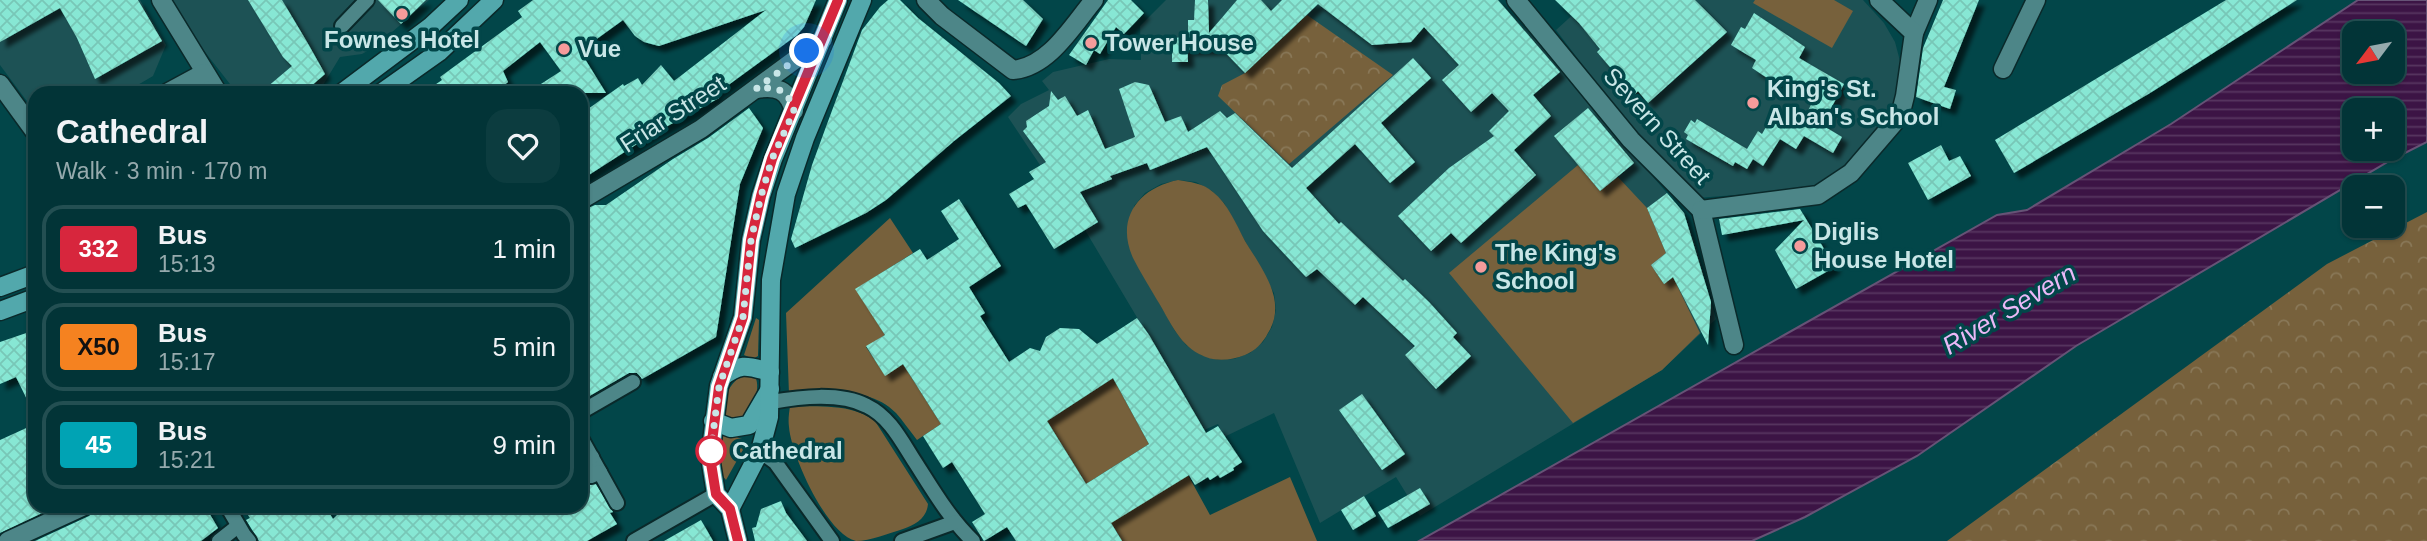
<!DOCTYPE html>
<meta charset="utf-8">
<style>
:root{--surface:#023437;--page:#0c3c3f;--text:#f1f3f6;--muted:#96aaad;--line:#234f52}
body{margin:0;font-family:Arial,sans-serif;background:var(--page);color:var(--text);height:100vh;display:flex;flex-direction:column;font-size:26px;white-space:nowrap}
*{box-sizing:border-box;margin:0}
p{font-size:23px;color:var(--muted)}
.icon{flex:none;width:38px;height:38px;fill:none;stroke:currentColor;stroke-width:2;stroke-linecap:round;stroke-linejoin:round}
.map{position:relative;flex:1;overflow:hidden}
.sheet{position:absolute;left:28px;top:86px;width:560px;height:427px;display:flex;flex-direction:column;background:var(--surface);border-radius:21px;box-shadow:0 2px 5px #0004,0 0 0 2px var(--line)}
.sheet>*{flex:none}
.badge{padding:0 14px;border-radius:5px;font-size:24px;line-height:46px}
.needle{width:46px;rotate:238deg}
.fabs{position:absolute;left:2342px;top:21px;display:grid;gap:14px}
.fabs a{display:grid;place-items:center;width:63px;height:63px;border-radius:14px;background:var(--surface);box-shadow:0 2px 5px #0004,0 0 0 2px var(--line);font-size:35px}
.you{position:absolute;width:35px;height:35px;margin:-18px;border:5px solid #fff;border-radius:50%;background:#1a73e8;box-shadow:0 0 0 10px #1a73e833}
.map>.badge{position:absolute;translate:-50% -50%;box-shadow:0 0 0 4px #fff}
.round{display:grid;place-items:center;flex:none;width:74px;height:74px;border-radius:21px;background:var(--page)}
.headline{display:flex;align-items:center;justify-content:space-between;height:119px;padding:0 28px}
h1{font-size:33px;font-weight:800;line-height:52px}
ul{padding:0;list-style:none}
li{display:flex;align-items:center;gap:21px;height:88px;margin:0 14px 10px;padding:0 14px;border:4px solid var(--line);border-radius:21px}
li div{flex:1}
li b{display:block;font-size:26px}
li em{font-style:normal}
li .badge{min-width:77px;font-weight:700;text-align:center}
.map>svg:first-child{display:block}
.built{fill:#1d5255;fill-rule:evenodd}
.green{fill:#77613c}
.park{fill:url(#park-crowns)}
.water{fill:url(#water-rules);stroke:#665376;stroke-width:2;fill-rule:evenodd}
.building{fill:url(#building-cross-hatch);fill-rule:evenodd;filter:url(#shadow)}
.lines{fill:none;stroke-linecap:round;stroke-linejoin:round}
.pedestrian-casing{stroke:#0a292a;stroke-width:18}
.minor-casing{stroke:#0a292a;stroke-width:21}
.primary-casing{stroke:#0a292a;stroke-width:21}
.pedestrian{stroke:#4d8688;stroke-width:14}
.minor{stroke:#4d8688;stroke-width:18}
.primary{stroke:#52a8ac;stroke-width:18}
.line-casing{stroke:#fff;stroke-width:16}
.line{stroke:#d7263d;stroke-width:10}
.walk{stroke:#c9e6e7;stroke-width:7;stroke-dasharray:0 12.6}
.poi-dot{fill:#f59b9b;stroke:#024649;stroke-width:2.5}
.stop-dot{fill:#fff;stroke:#d7263d;stroke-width:3.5}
.labels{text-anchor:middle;stroke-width:7;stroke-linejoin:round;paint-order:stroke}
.poi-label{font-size:24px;font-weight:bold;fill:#c9e6e7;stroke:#024649;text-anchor:start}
.street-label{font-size:24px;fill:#c9e6e7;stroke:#024649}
.stop-label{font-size:24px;font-weight:bold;fill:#c9e6e7;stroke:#024649;text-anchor:start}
.water-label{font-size:26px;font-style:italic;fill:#eab8f7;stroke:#024649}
</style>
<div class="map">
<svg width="2427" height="541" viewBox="0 0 2427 541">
<defs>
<pattern id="park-crowns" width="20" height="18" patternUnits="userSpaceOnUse" patternTransform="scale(1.75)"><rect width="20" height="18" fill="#77613c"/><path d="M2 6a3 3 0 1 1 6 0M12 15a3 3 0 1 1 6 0" fill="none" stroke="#897858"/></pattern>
<pattern id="water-rules" width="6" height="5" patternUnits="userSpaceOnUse" patternTransform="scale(1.75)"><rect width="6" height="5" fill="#3c1445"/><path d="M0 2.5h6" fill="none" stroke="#573660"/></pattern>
<pattern id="building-cross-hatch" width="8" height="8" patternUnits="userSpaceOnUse" patternTransform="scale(1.75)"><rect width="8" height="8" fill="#87e7d4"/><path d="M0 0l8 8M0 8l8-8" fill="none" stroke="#78c7b7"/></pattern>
<filter id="shadow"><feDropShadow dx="6" dy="6" stdDeviation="2" flood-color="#0009"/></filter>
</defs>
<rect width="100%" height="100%" fill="#024649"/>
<g class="built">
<polygon points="0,0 140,0 166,45 153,76 124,93 35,93 35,112 0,65"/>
<polygon points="171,0 429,0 376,46 362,54 340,57 323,85 312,93 237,93 194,38"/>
<path d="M1166,0H1498L1540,45L1684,213L1696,247L1716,319L1662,370L1420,516L1396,477L1320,523L1274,413L1224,437L1218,424L1204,430L1085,230L1098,222L1071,176L1048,161L1040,165L1008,117L1021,104L1049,90L1042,81L1053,72L1109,59L1141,60L1140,26ZM1178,180L1196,182L1212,191L1224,203L1274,293L1276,310L1272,327L1263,342L1250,353L1234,359L1217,360L1201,355L1186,345L1175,331L1133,257L1134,206L1145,193L1161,184Z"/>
<polygon points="1589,0 1863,0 1884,23 1895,42 1900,61 1900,77 1894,112 1844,168 1813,189 1697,198 1632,130 1556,30"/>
</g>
<g class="green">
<polygon points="1755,0 1834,0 1853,11 1832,48 1753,3"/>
<polygon points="1578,165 1600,191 1618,177 1647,208 1666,253 1651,265 1664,284 1673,277 1700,333 1662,370 1573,423 1449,273"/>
<path d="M1178,180C1190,182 1203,183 1213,192C1228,204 1236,224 1245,241C1262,269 1288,301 1268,333C1263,343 1255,351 1245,355C1230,361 1213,362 1199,354C1178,343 1169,319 1157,300C1149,286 1140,272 1133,258C1115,218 1139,188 1178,180Z"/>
<path d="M890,218L913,253L856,289L885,335L866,347L885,375L903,364L941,424L917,440C910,431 903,421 896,413C868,385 824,392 789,394L786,313Z"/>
<polygon points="756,318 759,320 758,356 753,359 744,355"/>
<path d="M749,374L755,376C762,391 751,411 740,422L723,417C722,400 730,377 749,374Z"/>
<polygon points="1113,378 1149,444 1086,484 1047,421"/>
<path d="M790,406C818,407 851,403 875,421L928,504C927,518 915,525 903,529C890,533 870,541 856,541C827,535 791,455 789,427C788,420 789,413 790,406Z"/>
<polygon points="719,431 748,441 726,480 721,474"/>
<polygon points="1188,475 1210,515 1290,477 1317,541 1115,541 1120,537 1096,500"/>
</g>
<g class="park">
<polygon points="1307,15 1393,75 1289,164 1218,96 1222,85 1245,73"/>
<polygon points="2427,212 2427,541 1947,541 2327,264"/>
</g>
<path class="water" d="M2358,0H2427V142L2391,160L2076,346L1917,456L1805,517L1752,541H1419L1997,215L2027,210L2171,124ZM2354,33H2392V72H2354ZM2354,110H2392V149H2354Z"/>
<g class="building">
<polygon points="0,0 138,0 162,41 95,79 77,38 60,8 0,42"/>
<polygon points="248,0 282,0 307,42 325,74 303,93 260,93 292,66 283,57"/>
<polygon points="378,0 426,0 401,24"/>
<polygon points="533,0 816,0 804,27 797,35 716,94 719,98 651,135 581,180 581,114 623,84 624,86 638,78 642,85 661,65 674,81 766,10 659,46 644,42 635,36 623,20 580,51 606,93 527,93 561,71 540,42 503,71 508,82 494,93 488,85 477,93 423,93 442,80 440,77 522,17 518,11"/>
<polygon points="888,0 900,0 918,18 999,83 1011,96 954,141 886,200 866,213 795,248 791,239 812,165 827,124 862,30 880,7"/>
<polygon points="958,0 1023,0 1043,19 1026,46"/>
<polygon points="1108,0 1131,0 1144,13 1124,34 1116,27 1100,54 1094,50 1086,65 1069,55"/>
<polygon points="1195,0 1208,0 1209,33 1237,0 1261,0 1271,11 1282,0 1498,0 1560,72 1533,95 1551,116 1514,150 1536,175 1461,243 1451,233 1431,251 1398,216 1449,168 1494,136 1489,131 1509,111 1492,93 1471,112 1442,80 1459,65 1424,27 1411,42 1372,45 1318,4 1245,73 1222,49 1188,50 1188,20 1194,20"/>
<polygon points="1555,0 1695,0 1727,32 1648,103 1638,91 1634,95 1597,52 1600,49 1579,23"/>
<polygon points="1943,0 1979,0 1944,87 1956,90 1950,109 1916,97 1923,48"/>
<polygon points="2226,0 2297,0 2150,93 2014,173 1995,140"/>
<polygon points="1754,13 1805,47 1799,58 1844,84 1822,125 1842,137 1833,153 1804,136 1796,149 1780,139 1763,166 1753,159 1747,169 1735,162 1733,166 1686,139 1688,135 1684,132 1691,120 1695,123 1697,119 1747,149 1758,131 1762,134 1774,113 1799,128 1815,97 1786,78 1781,87 1752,68 1756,60 1731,45 1741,27 1745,29"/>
<polygon points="1187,37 1188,62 1172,62 1172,38"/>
<polygon points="1413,58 1431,78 1381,123 1415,162 1390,183 1355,144 1306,188 1339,224 1341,222 1403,281 1405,279 1429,302 1457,333 1453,337 1471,356 1436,389 1405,355 1415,346 1363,297 1355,305 1317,269 1306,277 1263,231 1207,147 1150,170 1147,163 1110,176 1112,179 1080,192 1098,222 1054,249 1026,204 1018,208 1009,194 1034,179 1029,172 1046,162 1023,131 1027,127 1026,121 1049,106 1051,91 1058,100 1065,96 1077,116 1088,110 1105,149 1135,137 1119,89 1135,82 1149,85 1165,122 1181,116 1188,132 1220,111 1227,118 1235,113 1292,168"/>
<polygon points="749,108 763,128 740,184 716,337 642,379 637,373 629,373 581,401 581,211 595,205 606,205 673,159 708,138"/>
<polygon points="1588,108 1634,163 1600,191 1554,136"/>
<polygon points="1941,145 1949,161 1960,156 1971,176 1928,200 1908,163"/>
<polygon points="1667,193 1684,213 1711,302 1708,345 1673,277 1664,284 1651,265 1666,253 1647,208"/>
<path d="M959,199L1001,266L969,287L985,313L980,316L1009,362L1030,348L1040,351L1046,337L1060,328L1079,329L1097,344L1137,318L1149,335L1206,433L1218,426L1242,462L1233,468L1234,470L1220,478L1218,475L1210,480L1208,477L1195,485L1189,475L1111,523L1122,541H1016L1007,527L984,541L972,522L985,514L952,462L943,468L923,436L941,424L903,364L885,376L866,346L885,335L855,289L920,249L927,260L959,239L941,211ZM1113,378L1149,444L1086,484L1047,421Z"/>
<polygon points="1800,209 1835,267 1796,289 1775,250 1804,220 1722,235 1719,219"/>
<polygon points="35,330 35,416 16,377 0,384 0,342"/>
<polygon points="1362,394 1405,454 1382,470 1339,410"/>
<polygon points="35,424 35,506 57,506 0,533 0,440"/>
<polygon points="581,478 587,485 596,484 613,512 610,513 617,524 587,541 259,541 246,520 250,518 242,506 325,506 333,519 346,506 581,506"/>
<polygon points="1420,488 1430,504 1388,528 1378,512"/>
<polygon points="1364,496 1376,516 1353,530 1341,510"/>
<polygon points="781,501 786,513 807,541 755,541 752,528 756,527 761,509"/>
<polygon points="95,506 205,506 218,528 201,541 35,541 89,516 94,512"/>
<polygon points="701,520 713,541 664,541"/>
</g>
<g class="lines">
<defs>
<g id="pedestrian">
<polyline points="342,26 367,0"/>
<path d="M771,402C800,397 840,392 867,406C890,417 902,442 915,462C933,490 949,518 973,541"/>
<polyline points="581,412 633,382"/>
<polyline points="581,438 617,503"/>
<polyline points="760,451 775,462 832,541"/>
<polyline points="592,457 583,463 591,476 600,472"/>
<polyline points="227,506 244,535 249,541"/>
<polyline points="219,541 238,526"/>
<polyline points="634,541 716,494"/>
<polyline points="902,541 955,522"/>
</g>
<g id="minor">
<polyline points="161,0 218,93"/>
<path d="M926,0L942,16L1013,70C1049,67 1073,25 1094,0"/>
<polyline points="1516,0 1631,140 1701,210 1734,345"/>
<polyline points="1914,33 1928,0"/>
<polyline points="2003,69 2036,0"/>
<polyline points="0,84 35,132"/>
<path d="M756,89C777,86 788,89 794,111"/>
<polyline points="167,93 204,73"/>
<polyline points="581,200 701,129 823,39"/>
<polyline points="1701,210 1818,195 1851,173 1900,116 1905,96 1914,33 1879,0"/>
<polyline points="8,541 84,506"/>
</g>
<g id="primary">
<polyline points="342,93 430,27 459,0"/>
<polyline points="381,93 439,52 494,0"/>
<polyline points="0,287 35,274"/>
<polyline points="0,311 35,298"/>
<path d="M722,377C741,362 748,366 770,372"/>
<polyline points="713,421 731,428 749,425 770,389"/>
<polyline points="730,509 760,451 769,417 771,280 786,194 805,138 862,0"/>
<polyline points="738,541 730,509 716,494 710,457 719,386 743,317 751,240 761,196 773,159 838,0"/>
</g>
</defs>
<use href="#pedestrian" class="pedestrian-casing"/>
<use href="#minor" class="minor-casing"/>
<use href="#primary" class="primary-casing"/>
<use href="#pedestrian" class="pedestrian"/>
<use href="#minor" class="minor"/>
<use href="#primary" class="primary"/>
</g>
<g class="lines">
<defs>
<polyline id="line" points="738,541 730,509 716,494 710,457 719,387 743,317 751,240 761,196 772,159 838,0"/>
</defs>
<use href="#line" class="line-casing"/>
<use href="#line" class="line"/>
<path class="walk" d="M711,451L710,457L719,387L743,317L751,240L761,196L772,159L794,111C788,89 777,86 756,89L807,51"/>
</g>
<g class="poi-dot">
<circle cx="402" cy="14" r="7"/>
<circle cx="1091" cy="43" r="7"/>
<circle cx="564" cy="49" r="7"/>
<circle cx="1753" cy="103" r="7"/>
<circle cx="1800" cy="246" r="7"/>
<circle cx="1481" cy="267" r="7"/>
</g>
<circle class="stop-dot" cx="711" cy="451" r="14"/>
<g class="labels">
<g class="poi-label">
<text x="402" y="48" text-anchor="middle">Fownes Hotel</text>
<text x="1105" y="51">Tower House</text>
<text x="578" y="57">Vue</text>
<text x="1767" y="97">King's St.<tspan x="1767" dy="28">Alban's School</tspan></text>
<text x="1814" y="240">Diglis<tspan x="1814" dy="28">House Hotel</tspan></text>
<text x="1495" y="261">The King's<tspan x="1495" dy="28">School</tspan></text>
</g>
<g class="street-label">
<text transform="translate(673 114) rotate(-33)" y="8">Friar Street</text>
<text transform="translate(1657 126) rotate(48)" y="8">Severn Street</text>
</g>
<g class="stop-label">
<text x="732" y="459">Cathedral</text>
</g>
<g class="water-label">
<text transform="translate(2009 309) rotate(-31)" y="9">River Severn</text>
</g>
</g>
</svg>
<div class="fabs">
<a><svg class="needle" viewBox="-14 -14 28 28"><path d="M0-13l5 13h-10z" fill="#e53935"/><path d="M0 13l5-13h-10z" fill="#96aaad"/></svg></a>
<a>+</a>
<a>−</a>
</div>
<div class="you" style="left:807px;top:51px"></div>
<section class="sheet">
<div class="headline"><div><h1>Cathedral</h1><p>Walk · 3 min · 170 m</p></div><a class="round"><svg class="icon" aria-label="heart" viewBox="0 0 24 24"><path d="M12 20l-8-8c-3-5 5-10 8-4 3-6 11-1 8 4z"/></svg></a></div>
<ul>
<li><span class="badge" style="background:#d7263d;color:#fff">332</span><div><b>Bus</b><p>15:13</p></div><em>1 min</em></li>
<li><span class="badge" style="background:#f58220;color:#111">X50</span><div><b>Bus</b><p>15:17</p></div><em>5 min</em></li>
<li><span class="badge" style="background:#00a3b4;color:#fff">45</span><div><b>Bus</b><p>15:21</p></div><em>9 min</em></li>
</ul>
</section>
</div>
